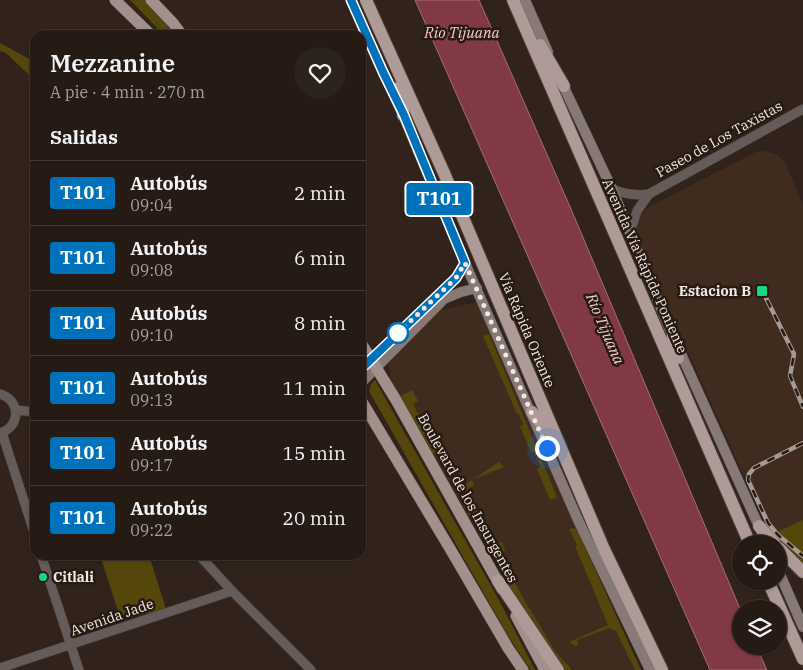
<!DOCTYPE html>
<html lang="es">
<meta charset="utf-8">
<style>
:root{--surface:#251a14;--page:#2d231d;--text:#f1f3f6;--muted:#a3a1a0;--line:#423834}
body{margin:0;font-family:"IBM Plex Serif",serif;background:var(--page);color:var(--text);height:100vh;display:flex;flex-direction:column;font-size:19px;white-space:nowrap}
*{box-sizing:border-box;margin:0}
p{font-size:16px;color:var(--muted)}
.icon{flex:none;width:28px;height:28px;fill:none;stroke:currentColor;stroke-width:2;stroke-linecap:round;stroke-linejoin:round}
.map{position:relative;flex:1;overflow:hidden}
.sheet{position:absolute;left:30px;top:30px;width:336px;height:530px;display:flex;flex-direction:column;background:var(--surface);border-radius:15px;box-shadow:0 1px 4px #0004,0 0 0 1px var(--line)}
.sheet>*{flex:none}
.badge{padding:0 10px;border-radius:4px;font-size:18px;line-height:32px}
.buttons{position:absolute;left:732px;top:535px;display:grid;gap:10px}
.buttons a{display:grid;place-items:center;width:55px;height:55px;border-radius:50%;background:var(--surface);box-shadow:0 1px 4px #0004,0 0 0 1px var(--line);font-size:25px}
.you{position:absolute;width:25px;height:25px;margin:-12px;border:4px solid #fff;border-radius:50%;background:#1a73e8;box-shadow:0 0 0 8px #1a73e833}
.map>.badge{position:absolute;translate:-50% -50%;box-shadow:0 0 0 2px #fff}
h2{padding:0 20px;font-size:19px;line-height:45px}
.round{display:grid;place-items:center;flex:none;width:52px;height:52px;border-radius:26px;background:var(--page)}
.head{display:flex;align-items:center;justify-content:space-between;height:85px;padding:0 20px}
h1{font-size:24px;font-weight:600;line-height:38px}
ul{padding:0;list-style:none}
li{display:flex;align-items:center;gap:15px;height:65px;padding:0 20px;border-top:1px solid var(--line)}
li div{flex:1}
li b{display:block;font-size:19px}
li em{font-style:normal}
li .badge{min-width:55px;font-weight:700;text-align:center}
.map>svg:first-child{display:block}
.built{fill:#3f2c1f}
.green{fill:#55470c}
.water{fill:#813a45;stroke:#a36e74}
.lines{fill:none;stroke-linecap:round;stroke-linejoin:round}
.tertiary-casing{stroke:#4c3f37;stroke-width:10}
.secondary-casing{stroke:#4c3f37;stroke-width:11}
.primary-casing{stroke:#4c3f37;stroke-width:12}
.trunk-casing{stroke:#4c3f37;stroke-width:14}
.tertiary{stroke:#655c5a;stroke-width:9}
.secondary{stroke:#877976;stroke-width:10}
.primary{stroke:#a2908c;stroke-width:11}
.trunk{stroke:#ae9a96;stroke-width:12}
.rail-casing{stroke:#a49993;stroke-width:4.5}
.rail{stroke:#271a11;stroke-width:2.5;stroke-dasharray:8;stroke-linecap:butt}
.line-casing{stroke:#fff;stroke-width:11}
.line{stroke:#0072bc;stroke-width:8}
.walk{stroke:#f1e8e2;stroke-width:5;stroke-dasharray:0 9}
.poi-dot{fill:#12d98a;stroke:#271a11;stroke-width:2}
.stop-dot{fill:#fff;stroke:#0072bc;stroke-width:2.5}
.labels{text-anchor:middle;stroke-width:5;stroke-linejoin:round;paint-order:stroke}
.street-label{font-size:14px;fill:#f1e8e2;stroke:#271a11}
.poi-label{font-size:14px;font-weight:bold;fill:#f1e8e2;stroke:#271a11;text-anchor:end}
.water-label{font-size:15px;font-style:italic;fill:#f8cbcf;stroke:#271a11}
</style>
<div class="map">
<svg width="803" height="670" viewBox="0 0 803 670">
<rect width="100%" height="100%" fill="#31231b"/>
<g class="built">
<polygon points="765,151 776,154 785,162 803,205 803,564 775,536 763,518 635,235 635,226 639,217 647,208 756,152"/>
<polygon points="478,302 570,515 641,670 569,670 521,607 391,380 389,369 390,361 437,311"/>
</g>
<g class="green">
<polygon points="130,0 146,0 175,35 164,35"/>
<polygon points="0,43 35,62 35,86 28,80 30,76 6,53 0,51"/>
<polygon points="489,334 557,497 550,500 537,469 541,467 534,452 531,452 520,426 523,425 519,414 517,414 483,336"/>
<polygon points="375,380 500,602 535,670 531,670 528,666 507,634 369,391 371,384"/>
<polygon points="412,390 418,401 413,404 435,445 442,441 445,448 433,454 401,396"/>
<polygon points="499,462 504,467 472,480 474,485 469,488 494,545 502,542 505,552 500,555 525,601 555,651 572,670 564,670 521,607 463,505 466,484"/>
<polygon points="803,520 803,564 791,553 775,533"/>
<polygon points="574,528 577,530 641,670 635,670 616,631 609,628 577,640 578,645 576,646 569,642 608,625 575,546 577,545 569,529"/>
<polygon points="100,555 149,555 166,609 121,620"/>
</g>
<polygon class="water" points="415,0 479,0 571,209 741,611 741,646 756,646 767,670 710,670"/>
<g class="lines">
<defs>
<g id="tertiary">
<path d="M612,189C624,194 636,196 649,194L803,109"/>
<polyline points="630,232 637,211 649,194"/>
<path d="M0,394C21,400 21,427 0,433"/>
<polyline points="16,410 35,412"/>
<polyline points="2,433 35,535"/>
<polyline points="41,555 79,670"/>
<polyline points="199,555 232,591 311,670"/>
<polyline points="0,668 232,591"/>
</g>
<g id="secondary">
<polyline points="351,0 383,72 403,115 465,263 578,520 650,670"/>
<polyline points="525,0 548,52"/>
<polyline points="561,81 612,189 668,325 761,531"/>
<polyline points="361,369 456,278 465,263"/>
<polyline points="361,383 444,299 461,292 477,288"/>
<polyline points="779,572 803,627"/>
</g>
<g id="primary">
<polyline points="115,0 151,35"/>
<polyline points="151,0 173,23 182,35"/>
<polyline points="361,343 396,400 502,589"/>
<polyline points="361,400 452,552 508,648 523,670"/>
<polyline points="516,616 545,670"/>
</g>
<g id="trunk">
<polyline points="366,0 444,173 603,547 662,670"/>
<polyline points="513,0 750,544"/>
<polyline points="540,45 564,86"/>
<polyline points="398,88 404,102 403,115"/>
<polyline points="673,335 672,342 678,358"/>
<polyline points="532,412 541,423 548,437"/>
<polyline points="759,526 775,544"/>
<polyline points="779,548 803,572"/>
<polyline points="498,581 558,670"/>
<polyline points="768,581 803,659"/>
</g>
</defs>
<use href="#tertiary" class="tertiary-casing"/>
<use href="#secondary" class="secondary-casing"/>
<use href="#primary" class="primary-casing"/>
<use href="#trunk" class="trunk-casing"/>
<use href="#tertiary" class="tertiary"/>
<use href="#secondary" class="secondary"/>
<use href="#primary" class="primary"/>
<use href="#trunk" class="trunk"/>
<defs>
<g id="rail">
<polyline points="760,286 794,354 790,376 803,407"/>
<polyline points="803,443 754,468 749,474 748,480 768,523 778,535 803,556"/>
</g>
</defs>
<use href="#rail" class="rail-casing"/>
<use href="#rail" class="rail"/>
</g>
<g class="lines">
<defs>
<polyline id="line" points="351,0 383,72 404,115 465,263 456,278 361,369"/>
</defs>
<use href="#line" class="line-casing"/>
<use href="#line" class="line"/>
<polyline class="walk" points="398,333 456,278 465,263 547,448"/>
</g>
<g class="poi-dot">
<rect x="756" y="285" width="12" height="12" rx="2.5"/>
<circle cx="43" cy="577" r="5"/>
</g>
<circle class="stop-dot" cx="398" cy="333" r="10"/>
<g class="labels">
<g class="street-label">
<text transform="translate(719 139) rotate(-29)" y="5">Paseo de Los Taxistas</text>
<text transform="translate(645 266) rotate(66)" y="5">Avenida Vía Rápida Poniente</text>
<text transform="translate(527 330) rotate(67)" y="5">Vía Rápida Oriente</text>
<text transform="translate(468 498) rotate(61)" y="5">Boulevard de los Insurgentes</text>
<text transform="translate(112 617) rotate(-19)" y="5">Avenida Jade</text>
</g>
<g class="poi-label">
<text x="751" y="296">Estacion B</text>
<text x="53" y="582" text-anchor="start">Citlali</text>
</g>
<g class="water-label">
<text x="462" y="38">Rio Tijuana</text>
<text transform="translate(605 329) rotate(67)" y="5">Río Tijuana</text>
</g>
</g>
</svg>
<div class="buttons">
<a><svg class="icon" aria-label="locate" viewBox="0 0 24 24"><circle cx="12" cy="12" r="6"/><path d="M12 2v4M12 18v4M2 12h4M18 12h4"/></svg></a>
<a><svg class="icon" aria-label="layers" viewBox="0 0 24 24"><path d="M12 4l9 5-9 5-9-5zM3 14l9 5 9-5"/></svg></a>
</div>
<div class="you" style="left:547px;top:448px"></div>
<b class="badge" style="left:439px;top:199px;background:#0072bc;color:#fff">T101</b>
<section class="sheet">
<div class="head"><div><h1>Mezzanine</h1><p>A pie · 4 min · 270 m</p></div><a class="round"><svg class="icon" aria-label="heart" viewBox="0 0 24 24"><path d="M12 20l-8-8c-3-5 5-10 8-4 3-6 11-1 8 4z"/></svg></a></div>
<h2>Salidas</h2>
<ul>
<li><span class="badge" style="background:#0072bc;color:#fff">T101</span><div><b>Autobús</b><p>09:04</p></div><em>2 min</em></li>
<li><span class="badge" style="background:#0072bc;color:#fff">T101</span><div><b>Autobús</b><p>09:08</p></div><em>6 min</em></li>
<li><span class="badge" style="background:#0072bc;color:#fff">T101</span><div><b>Autobús</b><p>09:10</p></div><em>8 min</em></li>
<li><span class="badge" style="background:#0072bc;color:#fff">T101</span><div><b>Autobús</b><p>09:13</p></div><em>11 min</em></li>
<li><span class="badge" style="background:#0072bc;color:#fff">T101</span><div><b>Autobús</b><p>09:17</p></div><em>15 min</em></li>
<li><span class="badge" style="background:#0072bc;color:#fff">T101</span><div><b>Autobús</b><p>09:22</p></div><em>20 min</em></li>
</ul>
</section>
</div>
